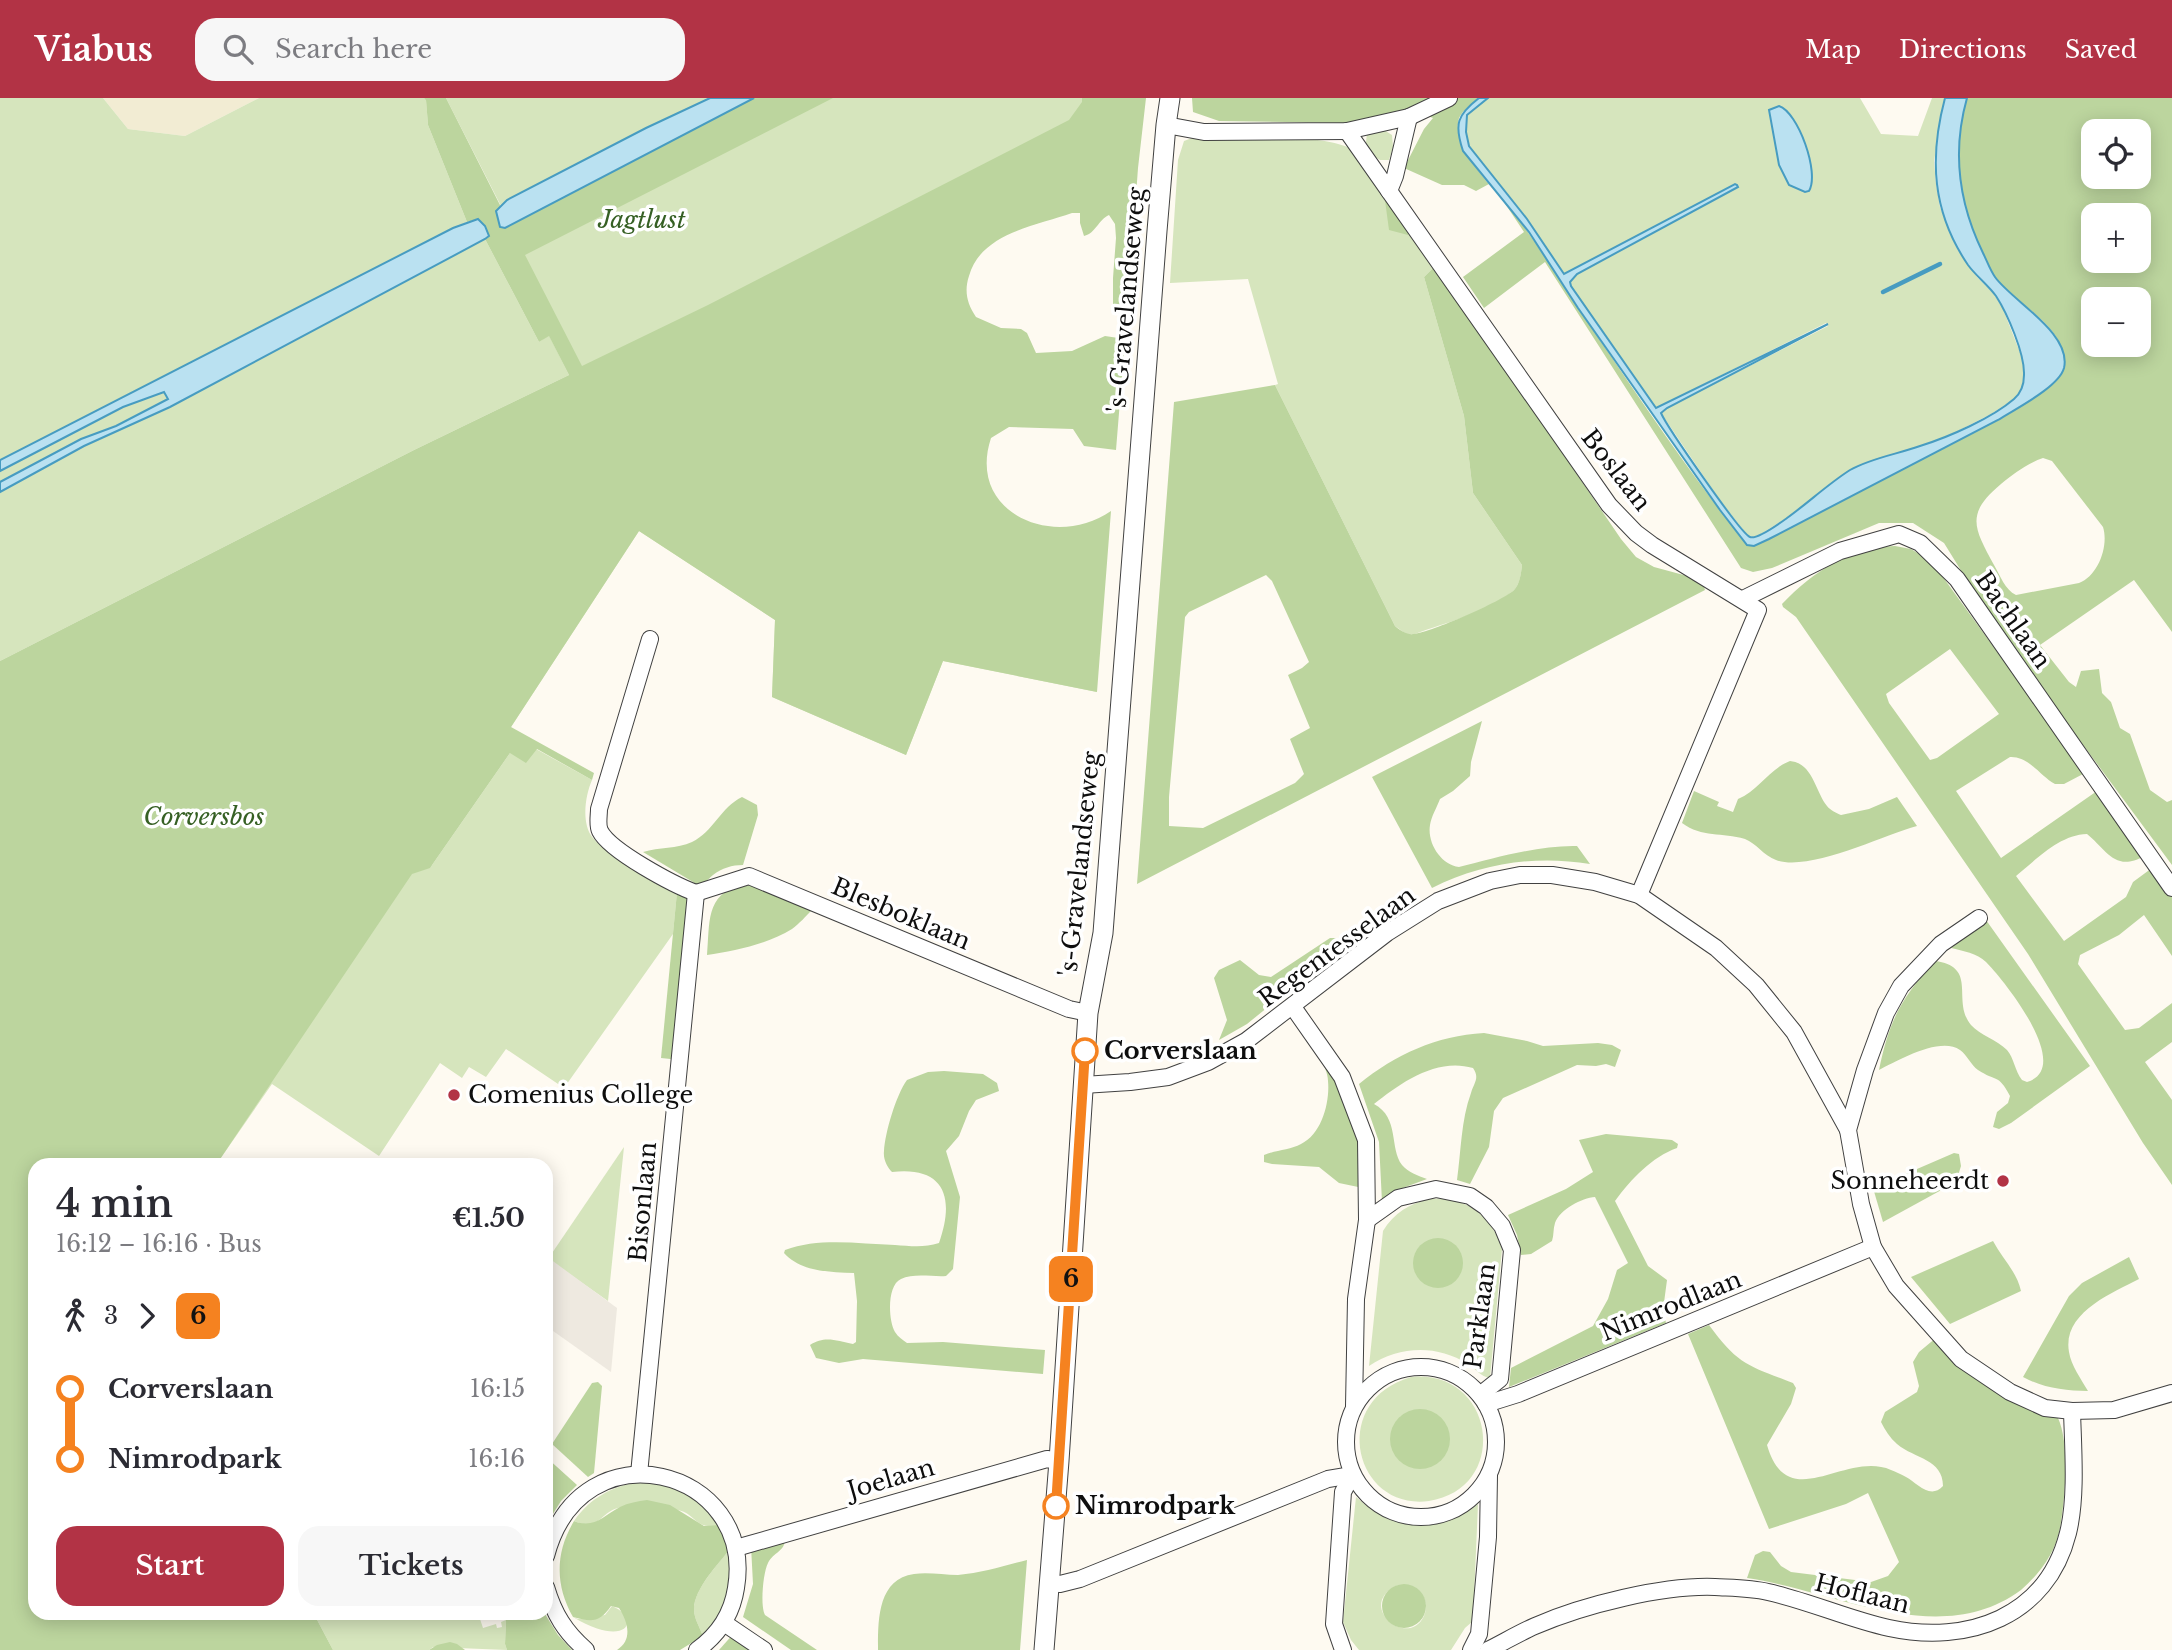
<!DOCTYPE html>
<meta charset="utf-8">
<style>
:root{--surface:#fff;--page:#f7f7f7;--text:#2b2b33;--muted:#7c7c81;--accent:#b23345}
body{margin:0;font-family:"Libre Baskerville",serif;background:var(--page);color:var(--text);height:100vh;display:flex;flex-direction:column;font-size:26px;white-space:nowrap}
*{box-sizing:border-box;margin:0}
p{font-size:23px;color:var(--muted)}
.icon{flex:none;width:38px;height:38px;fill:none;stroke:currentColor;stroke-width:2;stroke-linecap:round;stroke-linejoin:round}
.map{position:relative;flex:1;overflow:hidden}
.details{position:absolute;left:28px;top:1060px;width:525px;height:462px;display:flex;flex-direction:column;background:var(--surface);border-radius:21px;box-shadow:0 4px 18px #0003}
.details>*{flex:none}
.badge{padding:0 14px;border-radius:10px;font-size:24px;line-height:46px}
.tools{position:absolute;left:2081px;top:21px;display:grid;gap:14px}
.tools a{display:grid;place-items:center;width:70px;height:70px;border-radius:14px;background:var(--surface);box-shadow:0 4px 18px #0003;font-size:35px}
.map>.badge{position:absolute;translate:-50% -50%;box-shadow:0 0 0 4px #fff}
.legs{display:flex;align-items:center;gap:10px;height:77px;padding:0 28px;font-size:23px}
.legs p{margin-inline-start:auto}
.overview{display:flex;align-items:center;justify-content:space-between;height:119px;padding:0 28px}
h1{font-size:38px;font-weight:600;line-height:52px}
.primary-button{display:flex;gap:14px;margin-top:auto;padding:14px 28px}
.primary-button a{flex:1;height:80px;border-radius:21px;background:var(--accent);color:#fff;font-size:28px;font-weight:600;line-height:80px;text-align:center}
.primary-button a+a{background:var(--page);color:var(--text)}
ul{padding:0 28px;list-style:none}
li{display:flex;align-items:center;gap:24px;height:70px;font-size:26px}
li i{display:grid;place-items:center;width:10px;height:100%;margin:0 9px;background:currentColor}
li i::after{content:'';width:18px;height:18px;margin:-9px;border:5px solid;border-radius:50%;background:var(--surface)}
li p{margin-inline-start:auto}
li:first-child i{background:linear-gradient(#0000 50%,currentColor 0)}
li:last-child i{background:linear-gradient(currentColor 50%,#0000 0)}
header{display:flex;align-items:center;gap:42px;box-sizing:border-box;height:98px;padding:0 35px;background:var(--accent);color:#fff}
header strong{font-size:33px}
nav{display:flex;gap:38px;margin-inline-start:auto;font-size:24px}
.search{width:490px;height:63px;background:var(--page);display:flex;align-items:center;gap:18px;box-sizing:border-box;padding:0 24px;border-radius:21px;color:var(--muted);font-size:26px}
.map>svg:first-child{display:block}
.farmland{fill:#f2ecd3}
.green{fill:#d6e5bd;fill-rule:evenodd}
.forest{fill:#bcd59e;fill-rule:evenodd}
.plaza{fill:#eee9e0}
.water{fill:#bae1f1;stroke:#479cc1;stroke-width:2}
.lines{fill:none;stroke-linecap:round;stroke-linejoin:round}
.stream{stroke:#479cc1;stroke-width:4.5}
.minor-casing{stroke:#414141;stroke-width:18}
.tertiary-casing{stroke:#414141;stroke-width:21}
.minor{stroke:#fff;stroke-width:16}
.tertiary{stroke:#fff;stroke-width:19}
.line-1-casing{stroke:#fff;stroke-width:16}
.line-1{stroke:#f58220;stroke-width:10}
.stop-1-dot{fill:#fff;stroke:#f58220;stroke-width:3.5}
.poi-dot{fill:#b23345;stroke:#fff;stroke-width:2.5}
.labels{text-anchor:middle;stroke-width:7;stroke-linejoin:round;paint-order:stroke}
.park-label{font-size:24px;font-style:italic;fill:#366024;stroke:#fff}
.street-label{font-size:24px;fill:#0e0e0e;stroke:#fff}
.stop-label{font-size:24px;font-weight:bold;fill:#0e0e0e;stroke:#fff;text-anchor:start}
.poi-label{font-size:24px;fill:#0e0e0e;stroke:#fff;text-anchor:start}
</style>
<header>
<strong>Viabus</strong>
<div class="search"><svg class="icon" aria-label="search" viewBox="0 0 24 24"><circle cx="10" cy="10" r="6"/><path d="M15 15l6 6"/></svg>Search here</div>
<nav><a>Map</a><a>Directions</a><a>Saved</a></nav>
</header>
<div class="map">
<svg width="2172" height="1552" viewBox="0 0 2172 1552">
<rect width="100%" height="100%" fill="#fefaf1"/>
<polygon class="farmland" points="103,0 259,0 185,38 128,31"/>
<g class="green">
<polygon points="0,0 103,0 128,31 185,38 259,0 424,0 426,1 428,27 467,124 0,362"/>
<polygon points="446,0 1144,0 586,287 505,130 501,108"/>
<polygon points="1488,0 1860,0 1881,36 1918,38 1932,0 1945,0 1934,63 1936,86 1940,109 1956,149 1977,179 1994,196 2003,211 2023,262 2024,276 2022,291 2016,300 1991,316 1956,334 1930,345 1850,372 1801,411 1756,439 1748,438 1719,401 1661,315 1667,310 1828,228 1826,225 1656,310 1571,188 1570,184 1577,176 1737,89 1737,87 1564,176 1527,121 1469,48 1466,34 1467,17"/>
<polygon points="1384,32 1392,37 1393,49 1389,62 1380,62 1365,53 1367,35"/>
<path d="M1192,40C1228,40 1327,34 1353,52L1435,168L1424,179L1464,318L1473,395L1522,467C1521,476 1520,487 1513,493C1486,515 1447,524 1415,536H1406L1395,528L1275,287L1278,286L1248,181L1170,185L1178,62L1184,43Z"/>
<polygon points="485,141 539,244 549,237 569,277 414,352 0,563 0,394 84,348 170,309"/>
<path d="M950,145L934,411L1097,594L943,563L906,657L772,599L775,522L639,433L511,629L430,770L510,655L536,651L592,682C585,698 581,726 593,740C608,758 656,781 677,794L673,836L564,990L506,951L486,979L469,969L462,980L440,965L379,1058L272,986L216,1067L35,1068V1516L0,1552V592Z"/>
<polygon points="164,294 168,301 116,328 81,341 0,384 0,373 123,309"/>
<polygon points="624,1049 608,1203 548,1161"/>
<path d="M1430,1101C1465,1098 1492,1117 1502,1151L1490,1280C1481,1279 1475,1270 1468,1266C1436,1246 1399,1248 1369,1268L1383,1133C1394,1115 1410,1105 1430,1101Z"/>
<path d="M1411,1279C1496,1271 1511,1391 1429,1403C1354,1413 1328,1303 1411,1279ZM1414,1312L1445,1326L1449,1337L1400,1319Z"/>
<path d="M640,1384C683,1386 693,1399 722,1427C694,1433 697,1416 678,1412C671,1410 623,1409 618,1410C599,1415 600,1434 574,1423C590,1400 612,1388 640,1384Z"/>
<path d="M1356,1399C1394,1434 1436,1437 1478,1406L1473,1523L1465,1530L1451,1552H1359L1351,1542L1343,1524ZM1398,1487C1415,1485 1432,1499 1424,1518C1408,1552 1354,1507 1398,1487Z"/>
<path d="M731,1450C735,1490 728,1507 703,1538C700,1530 694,1520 694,1512C693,1492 719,1465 731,1450Z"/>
<path d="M612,1508C642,1520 628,1552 573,1519L578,1521L605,1517Z"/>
<polygon points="314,1516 475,1516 476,1519 479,1518 483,1530 496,1526 497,1530 502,1529 501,1524 506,1522 505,1546 507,1552 433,1549 429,1552 333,1552"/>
</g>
<g class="forest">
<path d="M424,0H446L501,109L496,114L500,128L505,130L754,0H833L525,157L582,268L708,207L1069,22L1082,4V0H1146L1138,70L1127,221L1113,212V180L1116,140L1115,126L1109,117C1098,122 1096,135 1084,138L1080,125V115H1072C1035,128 981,135 969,178C964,193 967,206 976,219L1001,230L1021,231L1027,235L1036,255L1072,253L1105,238L1125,241L1116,352L1084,348L1073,331L1009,329L991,340C966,416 1055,452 1111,413L1097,594L943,563L906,657L772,599L775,522L639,433L511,629L594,675L592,682L537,651L526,665L510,655L430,770L412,776L216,1067L35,1068V1516H314L333,1552H0V563L414,352L569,277L549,238L539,244L485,141L488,138L478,121L467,124L428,27L426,2Z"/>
<path d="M1192,0H1479C1472,6 1463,12 1459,20C1452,40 1477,72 1489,86L1476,93L1464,87H1442L1404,70L1424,31L1433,20L1412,12L1349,25L1219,23L1193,14Z"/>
<path d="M1967,0H2172V534L2134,482L2040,547L2069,584L2076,589L2081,573L2099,571L2102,595L2111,604L2120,630L2130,636L2150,692L2167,704L2172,702V767L2052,605L1978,500L1944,445L1913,425H1879L1772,470L1753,474L1741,470L1545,164L1484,210L1463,179L1524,134L1502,101C1532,135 1553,174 1579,211C1633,291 1687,372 1747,447L1754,448L1998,322L2034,299L2058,281C2060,273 2064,262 2063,255C2057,224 2013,203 1995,180C1990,173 1987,164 1983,156C1959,106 1952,54 1967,0ZM2093,33H2138V79H2093ZM2093,117H2138V163H2093ZM2093,201H2138V247H2093ZM2043,360L2052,363L2103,429C2109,448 2098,478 2079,485L2016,497C2005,492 2000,477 1994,467C1974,430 1965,416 2001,386C2013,376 2028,365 2043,360Z"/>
<polygon points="1384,95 1408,129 1408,137 1389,132"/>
<path d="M1435,168L1621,441L1636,459L1654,469L1702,482L1705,492L1137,786L1174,304L1275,287L1395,528C1401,533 1407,537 1414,536C1431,534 1501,504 1514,492C1520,486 1521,475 1522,467L1473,395L1464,318L1424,179ZM1266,477L1272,483L1309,564L1302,570L1288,577L1310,630L1290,641L1304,676L1295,685L1203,730L1169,728V699L1185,519L1189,514Z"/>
<path d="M1895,448L1911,451L1932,464L2085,675L2064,686H2055C2040,678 2029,658 2010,659L1956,693L2001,760L2097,693L2144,758C2115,775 2106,751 2087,736C2059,737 2037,761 2016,778L2064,843L2126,799L2133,784L2152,770L2172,798V858L2144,817L2119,837L2080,857L2078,866L2125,932L2139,930L2172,905V944L2145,964L2172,1002V1087L2143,1045L2028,856L1796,519L1783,509L1782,506C1814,473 1849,450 1895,448ZM1950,551L1999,616L1937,660L1930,662L1889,605L1886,596Z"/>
<path d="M1482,623L1471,664L1470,678L1453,693L1440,701C1437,709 1431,719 1430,727C1427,745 1441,767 1459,769C1495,760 1540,747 1577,748L1590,766C1536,757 1482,765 1432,790L1372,679Z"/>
<path d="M1790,663C1813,665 1815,693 1827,708C1830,712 1836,715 1841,717L1869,711L1897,699L1917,728C1881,738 1809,774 1776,762C1764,758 1756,745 1745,741C1722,734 1702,740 1682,725L1694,693L1719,704L1717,708L1733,714L1738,701C1759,692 1769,671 1790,663Z"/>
<path d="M742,699L757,707L758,717L743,767C732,767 722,770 713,777C707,782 706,785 698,787L643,754C659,749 677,751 692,744C713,734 721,709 742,699Z"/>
<path d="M741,787L752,788L812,812C806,818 799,826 792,831C768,846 734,853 707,857C710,826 705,796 741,787Z"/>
<polygon points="677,794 688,801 680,962 661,960"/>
<path d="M1986,822L2090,968L2011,1025L1999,1031L1993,1029L1997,1014L2008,1005L2010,998C1998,975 1996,984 1978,972C1971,967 1967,957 1960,952C1940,938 1897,963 1879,972C1889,923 1901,900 1935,863C1979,869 1951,903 1971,927C1980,937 1997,942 2007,952C2014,960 2015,973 2022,982L2027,984C2075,970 2003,881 1986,864C1977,855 1963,853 1951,850Z"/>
<polygon points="1330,840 1353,840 1247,926 1219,942 1227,922 1214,880 1219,872 1240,862 1259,877 1271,879"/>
<path d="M1484,935L1527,943L1543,948L1598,945L1612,947L1621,952L1615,969L1606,966L1596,968L1577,967L1503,1000L1494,1013L1489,1049L1470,1086L1457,1082C1461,1054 1461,1022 1471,995C1474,985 1480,980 1473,970C1437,959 1400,985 1374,1006C1400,1020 1389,1050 1402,1067C1408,1074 1418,1078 1427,1081L1400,1091L1382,1104L1379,1044L1359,986C1396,956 1436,938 1484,935Z"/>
<path d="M1322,961L1342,992L1358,1040L1363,1090L1339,1085L1319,1069L1272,1066L1264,1064V1057C1276,1052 1290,1052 1301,1046C1322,1036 1330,1004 1328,983C1328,976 1324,968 1322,961Z"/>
<path d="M944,973L983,976L997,985L999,993L976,1002L969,1013L959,1038L946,1053L960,1099L953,1171L946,1178C933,1179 913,1175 901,1181C887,1187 888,1222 895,1234C898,1239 903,1242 907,1245L943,1244L1045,1252L1043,1276L863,1261L839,1265L816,1260L810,1247C825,1237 837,1243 853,1246L856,1244L857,1203L854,1175C830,1174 801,1174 784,1155L785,1152C819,1139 860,1146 895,1147C910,1148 924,1150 939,1145C955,1100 945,1068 892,1074C887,1069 883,1061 884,1053C885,1035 896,997 907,982L928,974Z"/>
<path d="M1606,1036L1672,1042L1678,1046L1677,1050C1652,1059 1631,1081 1615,1103L1648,1168L1667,1182L1663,1212L1666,1225L1509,1289L1511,1270L1593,1228L1608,1201L1617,1172L1628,1165L1595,1099C1582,1100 1560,1111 1555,1125C1553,1131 1554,1137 1552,1143L1531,1156L1521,1157L1517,1137L1508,1117L1566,1091L1593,1074L1579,1042Z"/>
<polygon points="1954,1055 1959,1056 1961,1068 1956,1084 1883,1124 1873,1090"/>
<circle cx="1438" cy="1165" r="25"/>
<path d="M1993,1143C2002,1160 2017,1174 2021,1193L1950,1226L1911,1179Z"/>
<path d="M2129,1159L2139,1181C2112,1195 2062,1215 2069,1254C2071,1267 2081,1281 2088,1293C2065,1293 2043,1290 2023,1279L2069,1198L2082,1185Z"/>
<path d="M1709,1227C1738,1267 1749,1268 1793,1285L1796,1290L1791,1306L1767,1347C1788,1419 1845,1352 1891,1372C1896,1374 1901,1376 1906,1379C1917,1385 1930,1402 1943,1388C1943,1361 1915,1361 1897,1346C1890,1340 1885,1332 1881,1324L1885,1314L1917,1294L1919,1288L1913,1264L1919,1254L1937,1239L2021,1304L2058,1320C2070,1346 2065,1402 2060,1430C2055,1456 2040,1475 2021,1492C1940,1552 1836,1493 1747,1480L1755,1457L1763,1453L1770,1454L1781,1468L1791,1474L1871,1484L1888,1478L1899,1464L1868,1395L1846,1406L1769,1431L1688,1236Z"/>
<polygon points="598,1284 602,1288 594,1375 588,1379 552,1346 592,1285"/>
<circle cx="1420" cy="1341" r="30"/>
<polygon points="546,1359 577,1387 561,1403 546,1427"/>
<path d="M647,1402L670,1407L704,1428L722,1427L731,1450C719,1465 693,1492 694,1512C694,1520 700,1530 703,1538L680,1552H617C633,1542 628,1524 619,1510L611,1508C599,1525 592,1524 573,1519C555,1487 555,1455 574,1423C594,1431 603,1418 620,1409C628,1405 638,1403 647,1402Z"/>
<path d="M785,1437C787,1454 774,1453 768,1465C763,1475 760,1508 765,1517L817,1552H791L743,1519L753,1486L751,1448Z"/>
<path d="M1027,1462L1020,1552H878C878,1524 877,1481 914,1476C929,1474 943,1477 958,1477C982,1475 1003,1468 1027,1462Z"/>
<circle cx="1404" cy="1508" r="22"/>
<polygon points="509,1516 545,1516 558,1537 572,1552 507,1552 505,1546 506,1522 511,1521"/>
<polygon points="735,1534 762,1552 719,1552"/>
<polygon points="450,1544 457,1546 465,1552 429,1552 437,1547"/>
</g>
<polygon class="plaza" points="546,1158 617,1210 611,1274 546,1228"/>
<g class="water">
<polygon points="710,0 754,0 505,130 500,129 496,113 507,102 646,30"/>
<path d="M1479,0H1488L1467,17L1466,34L1469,48L1527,121L1564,176L1735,86L1737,87L1738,89L1577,176L1570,184L1571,188L1656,310L1828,226L1667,310L1661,315C1667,329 1741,436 1750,439C1757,442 1780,425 1787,420C1808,405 1828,386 1850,372C1871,360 1898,356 1920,348C1949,339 1992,320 2014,301C2021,295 2024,286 2024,277C2025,256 2007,215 1996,198C1988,187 1976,178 1968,167C1932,114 1929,60 1945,0H1967C1952,53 1959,106 1983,155C1987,163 1990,172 1995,179C2012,203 2072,235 2064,270C2059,289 2015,311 1998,322L1769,441L1754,448L1747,447L1720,412L1578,210L1529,134L1463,53C1454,26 1457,17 1479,0Z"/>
<path d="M1779,8C1798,14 1820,75 1809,93L1805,94L1789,87L1779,67L1769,12Z"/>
<polygon points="478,121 485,128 489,138 485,141 170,309 84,348 0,394 0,384 81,341 116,328 168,301 164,294 123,309 0,373 0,362 453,130"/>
</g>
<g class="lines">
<polyline class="stream" points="1883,194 1940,166"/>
<defs>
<g id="minor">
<polyline points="1166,27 1204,34 1347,33 1409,19 1449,0"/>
<polyline points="1347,33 1609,407 1636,435 1652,447 1758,512 1639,797"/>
<polyline points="1389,93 1395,78 1409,19"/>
<polyline points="1743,501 1840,453 1899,436 1920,445 1957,481 2172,790"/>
<path d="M650,541L599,711C599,718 597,727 600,733C610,753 674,787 696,795"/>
<polyline points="696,795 749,778 1069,911 1088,915"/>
<polyline points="1979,820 1941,846 1901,888 1886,915 1865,972 1848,1032 1861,1106 1873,1149 1896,1188 1961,1261 2010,1294 2045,1310 2072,1313 2114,1312 2172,1295"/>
<polyline points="1293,909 1342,979 1366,1042 1367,1122 1356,1201 1354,1308"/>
<polyline points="1083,987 1130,984 1168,979 1208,964 1246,943 1387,835 1438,803 1490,783 1520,777 1552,777 1595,784 1639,797 1716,850 1756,887 1794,934 1848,1032"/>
<polyline points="1367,1122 1398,1100 1436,1091 1470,1098 1486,1109 1502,1128 1512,1152 1500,1281 1480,1297"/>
<circle cx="1421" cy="1344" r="75"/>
<polyline points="1486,1306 1518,1296 1873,1149"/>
<polyline points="639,1376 696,795"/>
<polyline points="736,1450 1047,1361 1059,1363"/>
<path d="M546,1458C581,1324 756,1370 736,1490C732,1516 718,1537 697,1552"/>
<polyline points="1049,1485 1060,1486 1080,1481 1328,1381 1352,1377"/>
<path d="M546,1489C554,1516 565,1534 586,1552"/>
<polyline points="724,1525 764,1552"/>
<polyline points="1343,1552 1334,1526 1343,1394 1352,1377"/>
<polyline points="1471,1552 1479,1536 1488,1439 1489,1377"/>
<path d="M1488,1552C1504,1544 1519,1535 1535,1528C1583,1507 1663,1487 1715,1489C1732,1490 1751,1490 1768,1494C1809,1503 1848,1521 1889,1530C1968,1547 2047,1519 2068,1435C2077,1399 2073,1350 2072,1313"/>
</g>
<polyline id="tertiary" points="1044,1552 1059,1363 1088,915 1103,835 1157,133 1166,27 1170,0"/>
</defs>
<use href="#minor" class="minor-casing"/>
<use href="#tertiary" class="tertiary-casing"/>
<use href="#minor" class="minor"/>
<use href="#tertiary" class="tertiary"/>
</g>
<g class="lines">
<defs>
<polyline id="line-1" points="1056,1408 1085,953"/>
</defs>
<use href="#line-1" class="line-1-casing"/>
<use href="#line-1" class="line-1"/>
</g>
<g class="stop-1-dot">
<circle cx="1085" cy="953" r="12"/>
<circle cx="1056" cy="1408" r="12"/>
</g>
<g class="poi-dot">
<circle cx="454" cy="997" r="7"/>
<circle cx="2003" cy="1083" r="7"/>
</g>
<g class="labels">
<g class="park-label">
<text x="642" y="130">Jagtlust</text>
<text x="204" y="727">Corversbos</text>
</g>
<g class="street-label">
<text transform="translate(1127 202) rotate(-85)" y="8">'s-Gravelandseweg</text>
<text transform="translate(1616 372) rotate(52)" y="8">Boslaan</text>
<text transform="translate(2013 522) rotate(55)" y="8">Bachlaan</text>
<text transform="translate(1080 766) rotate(-84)" y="8">'s-Gravelandseweg</text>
<text transform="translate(901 816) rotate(23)" y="8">Blesboklaan</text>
<text transform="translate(1337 849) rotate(-36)" y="8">Regentesselaan</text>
<text transform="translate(643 1104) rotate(-85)" y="8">Bisonlaan</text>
<text transform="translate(1671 1208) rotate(-22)" y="8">Nimrodlaan</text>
<text transform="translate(1480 1218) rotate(-82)" y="8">Parklaan</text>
<text transform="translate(891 1381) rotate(-16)" y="8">Joelaan</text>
<text transform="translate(1862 1496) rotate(14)" y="8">Hoflaan</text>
</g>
<g class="stop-label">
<text x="1104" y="961">Corverslaan</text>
<text x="1075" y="1416">Nimrodpark</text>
</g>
<g class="poi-label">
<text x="468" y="1005">Comenius College</text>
<text x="1989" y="1091" text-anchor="end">Sonneheerdt</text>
</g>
</g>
</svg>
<div class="tools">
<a><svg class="icon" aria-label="locate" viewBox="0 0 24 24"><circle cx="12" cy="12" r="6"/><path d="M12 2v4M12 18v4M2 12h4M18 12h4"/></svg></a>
<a>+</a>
<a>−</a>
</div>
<b class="badge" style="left:1071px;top:1181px;background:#f58220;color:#111">6</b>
<section class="details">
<div class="overview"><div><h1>4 min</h1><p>16:12 – 16:16 · Bus</p></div><b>€1.50</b></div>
<div class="legs"><svg class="icon" aria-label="walk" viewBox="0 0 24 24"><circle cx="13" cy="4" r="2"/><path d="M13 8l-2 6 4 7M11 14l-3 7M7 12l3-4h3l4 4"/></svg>3<svg class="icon" aria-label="forward" viewBox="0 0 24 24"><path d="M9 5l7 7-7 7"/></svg><b class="badge" style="background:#f58220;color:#111">6</b></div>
<ul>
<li><i style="color:#f58220"></i><b>Corverslaan</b><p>16:15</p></li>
<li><i style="color:#f58220"></i><b>Nimrodpark</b><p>16:16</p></li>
</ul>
<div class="primary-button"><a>Start</a><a>Tickets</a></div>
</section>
</div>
